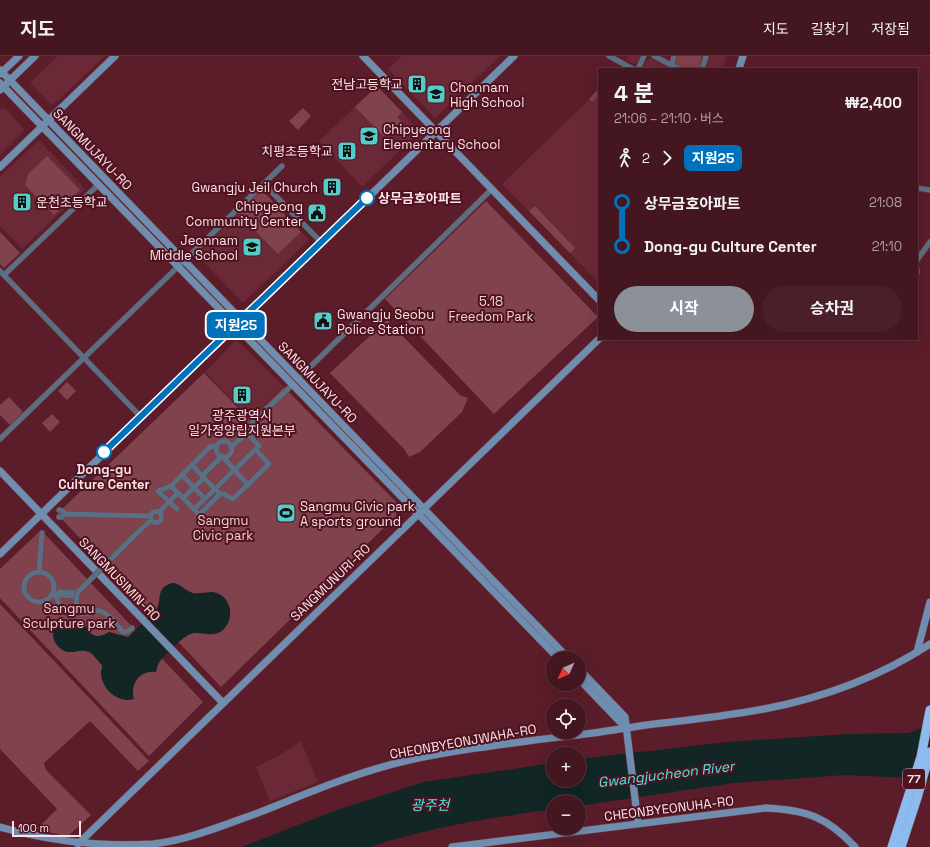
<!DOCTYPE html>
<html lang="ko">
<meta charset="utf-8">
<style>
:root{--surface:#441620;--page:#4b1f29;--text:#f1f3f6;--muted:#af9fa5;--line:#5c353e;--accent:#8c9099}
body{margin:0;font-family:"Space Grotesk","Noto Sans KR",sans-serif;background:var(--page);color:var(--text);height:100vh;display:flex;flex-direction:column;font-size:15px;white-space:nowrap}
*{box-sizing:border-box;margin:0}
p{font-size:13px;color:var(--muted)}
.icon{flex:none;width:22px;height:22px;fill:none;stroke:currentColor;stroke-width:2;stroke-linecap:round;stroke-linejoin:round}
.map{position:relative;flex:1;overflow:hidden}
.panel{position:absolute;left:598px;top:12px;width:320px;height:272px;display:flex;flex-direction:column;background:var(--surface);border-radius:0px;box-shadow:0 4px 16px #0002,0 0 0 1px var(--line)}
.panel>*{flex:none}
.badge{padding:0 8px;border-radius:6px;font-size:14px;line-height:26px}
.needle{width:26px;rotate:226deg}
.buttons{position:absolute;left:546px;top:595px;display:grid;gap:8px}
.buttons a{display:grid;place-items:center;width:40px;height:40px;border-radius:50%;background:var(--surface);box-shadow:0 4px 16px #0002,0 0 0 1px var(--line);font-size:20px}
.scale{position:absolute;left:12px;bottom:10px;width:69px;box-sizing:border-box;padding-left:4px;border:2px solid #fbe3e5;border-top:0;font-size:11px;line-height:14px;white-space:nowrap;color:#fbe3e5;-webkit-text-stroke:3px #4f1220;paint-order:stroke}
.map>.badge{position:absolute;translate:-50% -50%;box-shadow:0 0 0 2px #fff}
.legs{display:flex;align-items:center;gap:6px;height:44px;padding:0 16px;font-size:13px}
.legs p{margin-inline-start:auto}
.head{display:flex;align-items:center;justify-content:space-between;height:68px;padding:0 16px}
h1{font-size:22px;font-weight:700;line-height:30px}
.button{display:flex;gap:8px;margin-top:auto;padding:8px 16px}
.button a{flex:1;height:46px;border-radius:24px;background:var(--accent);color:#fff;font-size:16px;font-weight:700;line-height:46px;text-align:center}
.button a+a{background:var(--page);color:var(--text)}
ul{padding:0 16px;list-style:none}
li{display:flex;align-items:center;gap:14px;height:44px;font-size:15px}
li i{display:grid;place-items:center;width:6px;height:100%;margin:0 5px;background:currentColor}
li i::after{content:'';width:10px;height:10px;margin:-5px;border:3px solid;border-radius:50%;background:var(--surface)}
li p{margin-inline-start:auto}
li:first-child i{background:linear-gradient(#0000 50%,currentColor 0)}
li:last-child i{background:linear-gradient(currentColor 50%,#0000 0)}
header{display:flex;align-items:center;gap:24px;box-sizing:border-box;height:56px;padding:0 20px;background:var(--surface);border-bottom:1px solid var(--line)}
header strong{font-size:19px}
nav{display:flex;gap:22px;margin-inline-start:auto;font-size:14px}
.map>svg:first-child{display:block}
.built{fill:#6b2836}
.green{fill:#80424c}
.water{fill:#112625}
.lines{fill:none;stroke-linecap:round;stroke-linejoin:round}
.street-casing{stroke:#753d48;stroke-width:6}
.secondary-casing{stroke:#753d48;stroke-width:8}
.highway-casing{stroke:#753d48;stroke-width:10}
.street{stroke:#5b6f84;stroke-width:5}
.secondary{stroke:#6f8eaf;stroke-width:7}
.highway{stroke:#8bbbef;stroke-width:9}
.street-bridge-casing{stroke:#753d48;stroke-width:6;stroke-linecap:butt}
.street-bridge{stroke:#5b6f84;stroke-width:5}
.line-1-casing{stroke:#fff;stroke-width:9}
.line-1{stroke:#0072bc;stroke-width:6}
.stop-1-dot{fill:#fff;stroke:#0072bc;stroke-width:2}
.labels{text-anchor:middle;stroke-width:4;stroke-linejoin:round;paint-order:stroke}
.shield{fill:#4f1220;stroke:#c7a4aa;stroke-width:1}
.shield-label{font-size:12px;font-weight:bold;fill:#fbe3e5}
.poi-label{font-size:13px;fill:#fbe3e5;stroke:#4f1220;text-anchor:end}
.street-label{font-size:13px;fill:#fbe3e5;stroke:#4f1220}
.stop-label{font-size:13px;font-weight:bold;fill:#fbe3e5;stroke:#4f1220;text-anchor:start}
.park-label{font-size:13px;fill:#efd2d5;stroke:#4f1220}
.water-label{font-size:14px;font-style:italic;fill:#45ece5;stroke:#4f1220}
</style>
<header>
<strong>지도</strong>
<nav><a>지도</a><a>길찾기</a><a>저장됨</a></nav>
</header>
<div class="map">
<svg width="930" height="791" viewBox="0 0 930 791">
<rect width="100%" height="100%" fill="#5b1d2a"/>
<g class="built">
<polygon points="58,0 105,0 54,48 51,48 30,27"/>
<polygon points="402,0 500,0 435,62 388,13"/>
<polygon points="628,0 641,0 637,7 633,8 626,4"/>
<polygon points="709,0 726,0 723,13 705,13"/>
<polygon points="650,2 661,8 672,13 645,13 643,10 647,4"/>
<polygon points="377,30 420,75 362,131 319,85"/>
<polygon points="599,34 599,227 502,128"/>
<polygon points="2,52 5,52 24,73 24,75 0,99 0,54"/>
<polygon points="39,84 85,133 22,193 0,170 0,121"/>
<polygon points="262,134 309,184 243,247 196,198"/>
<polygon points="235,285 240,287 283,330 250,363 205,316"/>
<polygon points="301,685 318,726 270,745 256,711 278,700"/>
</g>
<g class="green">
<path d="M677,0H702L699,13C690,13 681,15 675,7Z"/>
<polygon points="377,30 402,56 397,61 402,66 387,80 383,80 355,51"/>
<polygon points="599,32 599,39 592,46 589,43"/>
<polygon points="303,52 311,60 298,74 289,65"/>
<polygon points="47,100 80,134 54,159 25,129 28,118"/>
<polygon points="262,134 301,176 278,198 238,157"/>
<polygon points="486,145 598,261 494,358 385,243"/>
<polygon points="535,150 575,192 570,197 529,155"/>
<polygon points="0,176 20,197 4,212 0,208"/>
<polygon points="387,264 460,339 468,342 462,356 420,396 409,401 404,393 330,317"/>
<polygon points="204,317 250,364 284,331 396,446 396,460 221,631 57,458"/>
<polygon points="67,326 76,335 67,344 58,335"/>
<polygon points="9,341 23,356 10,369 0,359 0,349"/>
<polygon points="52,358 60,366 50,376 42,367"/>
<polygon points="41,474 203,646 149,700 0,542 0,513"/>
<polygon points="0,548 149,705 138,715 90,665 44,707 46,714 91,759 68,780 64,780 37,773 57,753 0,693"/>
</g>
<g class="water">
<path d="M172,527C181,527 185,535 193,537C199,538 206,536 212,536C231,538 236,562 223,574C214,582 205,576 194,577C185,578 166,597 161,604C158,607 157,612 156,616C140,614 130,627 134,643C118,648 100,632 101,615C102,613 102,611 102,609C97,605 95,599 89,596C82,593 77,596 70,596C61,596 54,588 53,580C53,572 56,568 62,564L68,567L87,571C91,582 100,582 109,576L128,581L157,553C162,541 156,532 172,527Z"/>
<path d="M930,668V723L845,719L734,727L579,750V746H553V753C507,760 460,766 415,778C400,782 385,785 371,791H242L334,755L424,726L553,707V724H579V703L728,686L848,678L909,677Z"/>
</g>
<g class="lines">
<defs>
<g id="street">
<polyline points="609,0 633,13"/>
<polyline points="654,0 679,13"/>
<polyline points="672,9 674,0"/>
<polyline points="638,13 644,0"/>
<polyline points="702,13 706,0"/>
<polyline points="264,128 322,187"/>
<polyline points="917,132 930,134"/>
<polyline points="917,204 930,186"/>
<polyline points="917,214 917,216"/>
<polyline points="0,215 141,361"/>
<polyline points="4,219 98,129"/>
<polyline points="303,318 492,133"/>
<polyline points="0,383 282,110"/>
<circle cx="224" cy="393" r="8"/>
<polyline points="231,391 247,377 253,366 289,332"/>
<polyline points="182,419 205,443"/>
<polyline points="202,420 222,400 248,429"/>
<polyline points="171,430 158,435 177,453"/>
<polyline points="178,437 171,430 211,390 216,391"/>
<polyline points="220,438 224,438 233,443 269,408 256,394"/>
<polyline points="183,442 194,453 215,433 204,422"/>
<polyline points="194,453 199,459 220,438 215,433 259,390 247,377"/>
<polyline points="59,454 63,455 65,458"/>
<circle cx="156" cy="461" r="5.5"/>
<polyline points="159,456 178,437 183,442 204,422 192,409"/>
<polyline points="59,461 62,461 65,458 150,460"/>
<polyline points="136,478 151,464"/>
<polyline points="39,516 42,477"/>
<circle cx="39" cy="531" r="15"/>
<path d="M53,536C61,545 57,561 76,553L82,558C89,558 90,556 95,555C106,553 116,568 123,576L128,575L132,572"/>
<polyline points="56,539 75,540 75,538 59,538 59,536 77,537"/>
</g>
<g id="secondary">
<polyline points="363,0 599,244"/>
<polyline points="739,13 743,0"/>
<polyline points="0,14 568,602"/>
<polyline points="0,18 19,0"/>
<polyline points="0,27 558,602"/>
<polyline points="0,34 35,0"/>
<polyline points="0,111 115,0"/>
<polyline points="0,415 223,647"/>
<polyline points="0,498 514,0"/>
<polyline points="917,596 930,546"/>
<polyline points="579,613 625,661 638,767"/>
<polyline points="579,623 626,672"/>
<path d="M0,771C50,785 101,791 153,788C188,784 221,770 255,758C304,739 353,717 405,705C459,693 513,687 568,680C597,677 625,672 654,668C691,664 728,660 764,653C822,642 881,620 930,588"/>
<polyline points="78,788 599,283"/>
<path d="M452,791L766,752C807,754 827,761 855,791"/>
</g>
<g id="highway">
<polyline points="892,791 921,701 930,654"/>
<polyline points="901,791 917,742 930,696"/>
</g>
</defs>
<use href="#street" class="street-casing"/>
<use href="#secondary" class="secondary-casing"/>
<use href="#highway" class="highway-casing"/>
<use href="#street" class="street"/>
<use href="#secondary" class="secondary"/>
<use href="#highway" class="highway"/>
<defs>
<polyline id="street-bridge" points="76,553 77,537 136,478"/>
</defs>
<use href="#street-bridge" class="street-bridge-casing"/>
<use href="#street-bridge" class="street-bridge"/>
</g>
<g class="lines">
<defs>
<polyline id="line-1" points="104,396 367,142"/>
</defs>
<use href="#line-1" class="line-1-casing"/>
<use href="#line-1" class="line-1"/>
</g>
<defs>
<symbol id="building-square" viewBox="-11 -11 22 22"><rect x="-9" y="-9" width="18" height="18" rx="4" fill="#54cdc8" stroke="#4f1220"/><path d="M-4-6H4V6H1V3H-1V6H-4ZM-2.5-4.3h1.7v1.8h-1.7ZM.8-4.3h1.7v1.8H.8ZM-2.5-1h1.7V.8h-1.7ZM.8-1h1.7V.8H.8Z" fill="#111"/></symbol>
<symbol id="school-square" viewBox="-11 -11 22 22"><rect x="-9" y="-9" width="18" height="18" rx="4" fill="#54cdc8" stroke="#4f1220"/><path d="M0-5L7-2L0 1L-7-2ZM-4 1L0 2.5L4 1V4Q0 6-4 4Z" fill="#111"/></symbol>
<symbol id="civic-square" viewBox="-11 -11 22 22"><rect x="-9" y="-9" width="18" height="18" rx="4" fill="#54cdc8" stroke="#4f1220"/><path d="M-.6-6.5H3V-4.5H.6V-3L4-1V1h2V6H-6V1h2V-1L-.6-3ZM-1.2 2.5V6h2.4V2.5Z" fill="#111"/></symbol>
<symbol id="stadium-square" viewBox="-11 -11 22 22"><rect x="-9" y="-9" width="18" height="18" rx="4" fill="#54cdc8" stroke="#4f1220"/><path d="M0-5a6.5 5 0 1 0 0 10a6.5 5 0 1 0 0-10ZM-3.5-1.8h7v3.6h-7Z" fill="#111"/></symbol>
</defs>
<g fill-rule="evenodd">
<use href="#building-square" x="406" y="17" width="22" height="22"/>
<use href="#school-square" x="425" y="27" width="22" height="22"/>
<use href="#school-square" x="358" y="69" width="22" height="22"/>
<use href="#building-square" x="336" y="84" width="22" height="22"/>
<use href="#building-square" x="321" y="120" width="22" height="22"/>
<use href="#building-square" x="11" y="135" width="22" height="22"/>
<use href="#civic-square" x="306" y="146" width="22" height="22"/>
<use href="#school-square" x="241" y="180" width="22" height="22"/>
<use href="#civic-square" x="312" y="254" width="22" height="22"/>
<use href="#building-square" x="231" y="328" width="22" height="22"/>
<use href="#stadium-square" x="275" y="446" width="22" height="22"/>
</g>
<g class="stop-1-dot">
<circle cx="367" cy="142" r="7"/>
<circle cx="104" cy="396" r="7"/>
</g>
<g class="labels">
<rect class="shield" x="903" y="713" width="22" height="20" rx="3"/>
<g class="shield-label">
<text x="914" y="727">77</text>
</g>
<g class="poi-label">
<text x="403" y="33">전남고등학교</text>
<text x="450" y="36" text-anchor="start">Chonnam<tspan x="450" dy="15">High School</tspan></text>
<text x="383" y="78" text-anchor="start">Chipyeong<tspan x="383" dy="15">Elementary School</tspan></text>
<text x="333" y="100">치평초등학교</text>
<text x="318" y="136">Gwangju Jeil Church</text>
<text x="36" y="151" text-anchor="start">운천초등학교</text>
<text x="303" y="155">Chipyeong<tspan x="303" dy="15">Community Center</tspan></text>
<text x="238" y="189">Jeonnam<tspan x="238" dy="15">Middle School</tspan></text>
<text x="337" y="263" text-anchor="start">Gwangju Seobu<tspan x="337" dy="15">Police Station</tspan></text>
<text x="242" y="364" text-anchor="middle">광주광역시<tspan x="242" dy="15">일가정양립지원본부</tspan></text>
<text x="300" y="455" text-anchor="start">Sangmu Civic park<tspan x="300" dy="15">A sports ground</tspan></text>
</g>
<g class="street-label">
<text transform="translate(93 93) rotate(46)" y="5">SANGMUJAYU-RO</text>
<text transform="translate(318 326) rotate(46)" y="5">SANGMUJAYU-RO</text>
<text transform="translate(120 523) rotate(46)" y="5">SANGMUSIMIN-RO</text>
<text transform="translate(330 526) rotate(-44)" y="5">SANGMUNURI-RO</text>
<text transform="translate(463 685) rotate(-10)" y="5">CHEONBYEONJWAHA-RO</text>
<text transform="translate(669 752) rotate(-7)" y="5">CHEONBYEONUHA-RO</text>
</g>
<g class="stop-label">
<text x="378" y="147">상무금호아파트</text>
<text x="104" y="418" text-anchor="middle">Dong-gu<tspan x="104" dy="15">Culture Center</tspan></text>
</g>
<g class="park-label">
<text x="491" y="250">5.18<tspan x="491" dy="15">Freedom Park</tspan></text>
<text x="223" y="469">Sangmu<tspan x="223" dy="15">Civic park</tspan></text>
<text x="69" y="557">Sangmu<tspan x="69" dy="15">Sculpture park</tspan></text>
</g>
<g class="water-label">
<text transform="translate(666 718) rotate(-7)" y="5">Gwangjucheon River</text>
<text x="430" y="754">광주천</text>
</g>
</g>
</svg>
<div class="buttons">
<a><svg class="needle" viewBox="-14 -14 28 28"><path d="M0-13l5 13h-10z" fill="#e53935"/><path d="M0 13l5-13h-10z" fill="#af9fa5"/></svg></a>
<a><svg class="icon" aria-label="locate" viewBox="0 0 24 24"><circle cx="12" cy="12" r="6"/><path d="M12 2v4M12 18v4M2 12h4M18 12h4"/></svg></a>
<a>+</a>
<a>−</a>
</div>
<div class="scale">100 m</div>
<b class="badge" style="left:236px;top:269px;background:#0072bc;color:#fff">지원25</b>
<section class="panel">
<div class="head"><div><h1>4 분</h1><p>21:06 – 21:10 · 버스</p></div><b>₩2,400</b></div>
<div class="legs"><svg class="icon" aria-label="walk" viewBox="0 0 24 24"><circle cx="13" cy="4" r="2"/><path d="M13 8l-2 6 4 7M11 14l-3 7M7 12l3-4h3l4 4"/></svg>2<svg class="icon" aria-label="forward" viewBox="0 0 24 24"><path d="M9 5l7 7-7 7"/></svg><b class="badge" style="background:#0072bc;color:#fff">지원25</b></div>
<ul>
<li><i style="color:#0072bc"></i><b>상무금호아파트</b><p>21:08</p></li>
<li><i style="color:#0072bc"></i><b>Dong-gu Culture Center</b><p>21:10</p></li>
</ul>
<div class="button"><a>시작</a><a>승차권</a></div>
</section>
</div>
